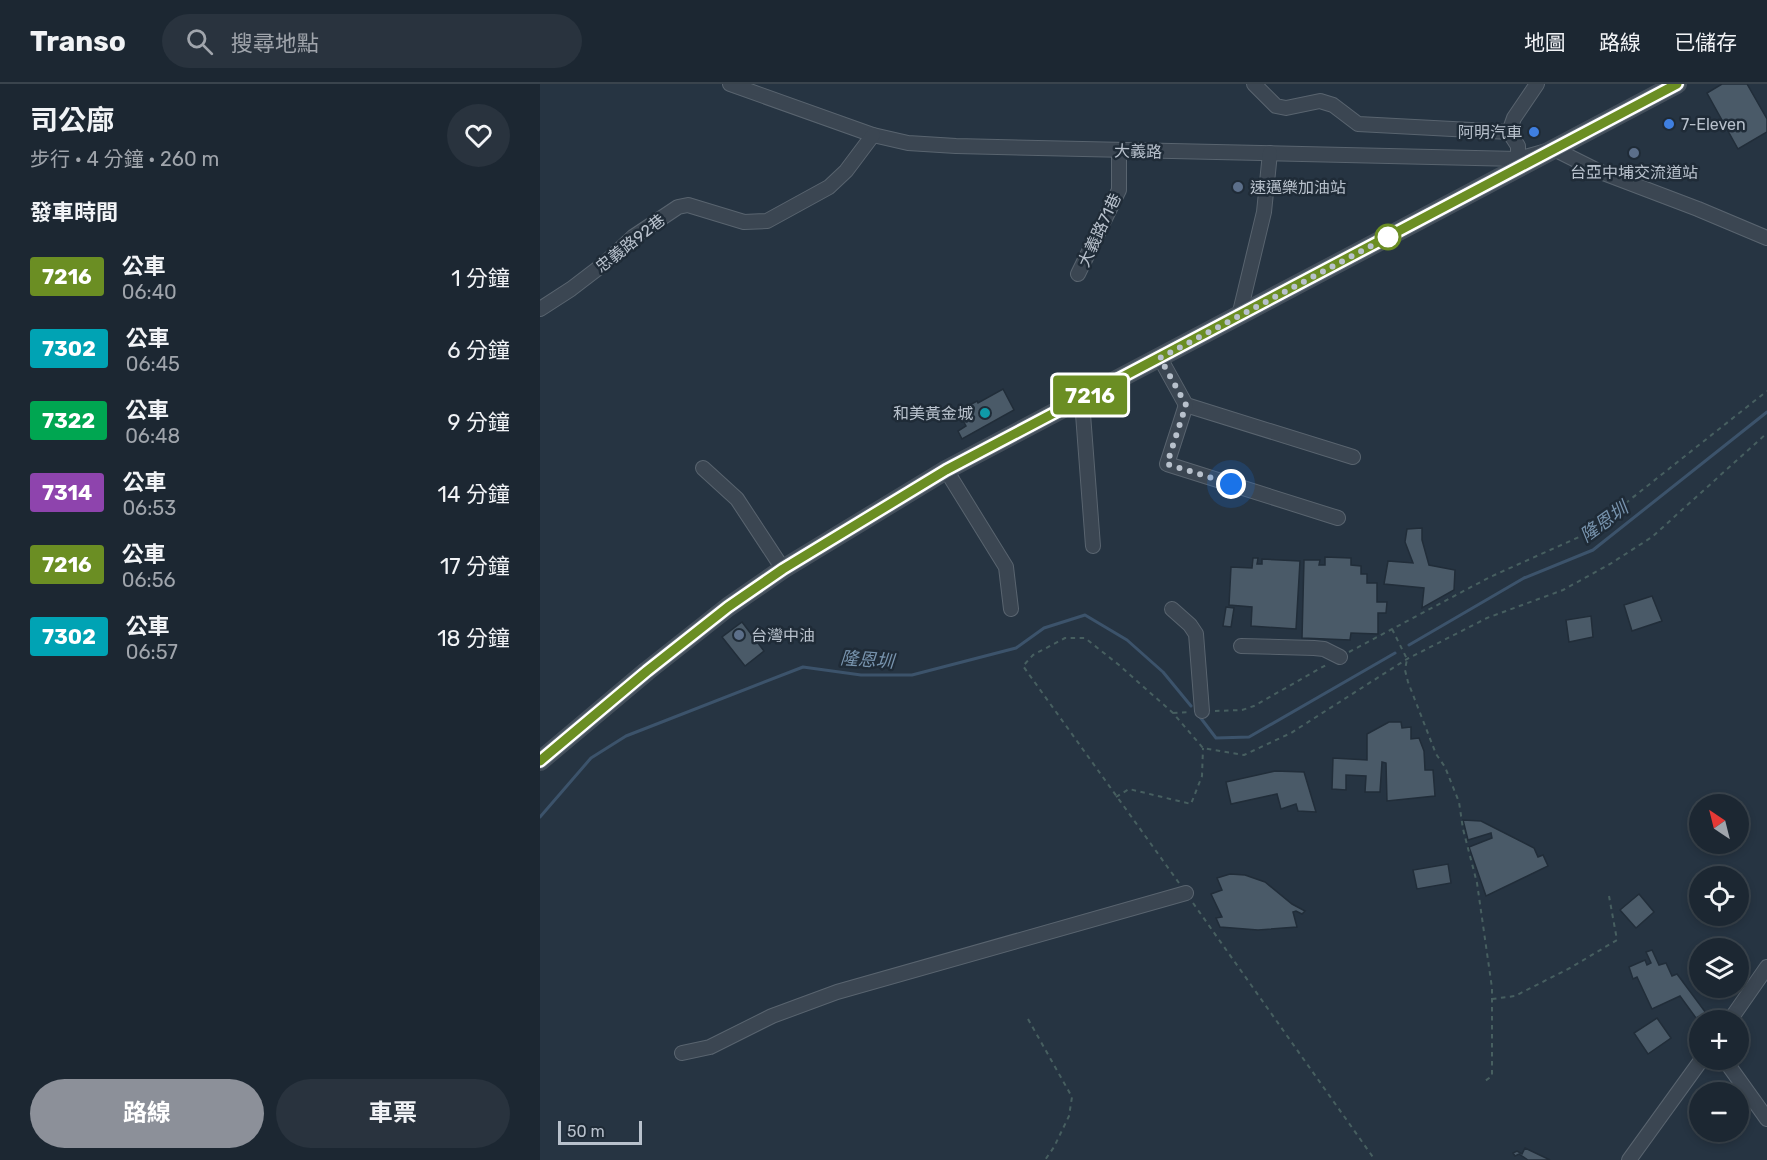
<!DOCTYPE html>
<html lang="zh-TW">
<meta charset="utf-8">
<style>
:root{--surface:#1c2732;--page:#29333e;--text:#f1f3f6;--muted:#a0a5ac;--line:#3a444d;--accent:#8c9099}
body{margin:0;font-family:Rubik,"Noto Sans TC",sans-serif;background:var(--page);color:var(--text);height:100vh;display:flex;flex-direction:column;font-size:22px;white-space:nowrap}
*{box-sizing:border-box;margin:0}
p{font-size:20px;color:var(--muted)}
.icon{flex:none;width:33px;height:33px;fill:none;stroke:currentColor;stroke-width:2;stroke-linecap:round;stroke-linejoin:round}
.map{position:relative;flex:1;overflow:hidden}
.side{display:flex;flex-direction:column;background:var(--surface);width:540px}
.side>*{flex:none}
.badge{padding:0 12px;border-radius:4px;font-size:21px;line-height:39px}
.needle{width:39px;rotate:325deg}
.buttons{position:absolute;left:1149px;top:710px;display:grid;gap:12px}
.buttons a{display:grid;place-items:center;width:60px;height:60px;border-radius:50%;background:var(--surface);box-shadow:0 3px 9px #0003,0 0 0 2px var(--line);font-size:30px}
.scale{position:absolute;left:18px;bottom:15px;width:84px;box-sizing:border-box;padding-left:6px;border:3px solid #b8c1cc;border-top:0;font-size:16px;line-height:21px;white-space:nowrap;color:#b8c1cc;-webkit-text-stroke:4px #1f2b37;paint-order:stroke}
.you{position:absolute;width:30px;height:30px;margin:-15px;border:4px solid #fff;border-radius:50%;background:#1a73e8;box-shadow:0 0 0 9px #1a73e833}
.map>.badge{position:absolute;translate:-50% -50%;box-shadow:0 0 0 3px #fff}
h2{padding:0 30px;font-size:22px;line-height:54px}
.round{display:grid;place-items:center;flex:none;width:63px;height:63px;border-radius:32px;background:var(--page)}
.overview{display:flex;align-items:center;justify-content:space-between;height:102px;padding:0 30px}
h1{font-size:28px;font-weight:700;line-height:45px}
.primary-button{display:flex;gap:12px;margin-top:auto;padding:12px 30px}
.primary-button a{flex:1;height:69px;border-radius:36px;background:var(--accent);color:#fff;font-size:24px;font-weight:700;line-height:69px;text-align:center}
.primary-button a+a{background:var(--page);color:var(--text)}
ul{padding:0;list-style:none}
li{display:flex;align-items:center;gap:18px;height:72px;padding:0 30px}
li div{flex:1}
li b{display:block;font-size:22px}
li em{font-style:normal}
li .badge{min-width:66px;font-weight:700;text-align:center}
header{display:flex;align-items:center;gap:36px;box-sizing:border-box;height:84px;padding:0 30px;background:var(--surface);border-bottom:2px solid var(--line)}
header strong{font-size:28px}
nav{display:flex;gap:33px;margin-inline-start:auto;font-size:21px}
.search{width:420px;height:54px;background:var(--page);display:flex;align-items:center;gap:15px;box-sizing:border-box;padding:0 21px;border-radius:33px;color:var(--muted);font-size:22px}
main{display:flex;flex:1;min-height:0}
.map>svg:first-child{display:block}
.lines{fill:none;stroke-linecap:round;stroke-linejoin:round}
.stream{stroke:#3c536b;stroke-width:3}
.building{fill:#4a5a68;stroke:#212d39;stroke-width:1.5}
.minor-casing{stroke:#59646f;stroke-width:16}
.major-casing{stroke:#444f5b;stroke-width:20}
.path{stroke:#475f60;stroke-width:2;stroke-dasharray:4.5 4.5;stroke-linecap:butt}
.minor{stroke:#3b4652;stroke-width:14}
.major{stroke:#596572;stroke-width:16}
.line-casing{stroke:#fff;stroke-width:14}
.line{stroke:#6b8e23;stroke-width:9}
.walk{stroke:#b8c1cc;stroke-width:6;stroke-dasharray:0 10.8}
.shop-dot{fill:#3f7fe0;stroke:#1f2b37;stroke-width:2}
.service-dot{fill:#5c6f8a;stroke:#1f2b37;stroke-width:2}
.stop-dot{fill:#fff;stroke:#6b8e23;stroke-width:3}
.culture-dot{fill:#0f9aa8;stroke:#1f2b37;stroke-width:2}
.labels{text-anchor:middle;stroke-width:5;stroke-linejoin:round;paint-order:stroke}
.poi-label{font-size:16px;fill:#b8c1cc;stroke:#1f2b37;text-anchor:start}
.street-label{font-size:16px;fill:#b8c1cc;stroke:#1f2b37}
.water-label{font-size:18px;font-style:italic;fill:#7894ae;stroke:#1f2b37}
</style>
<header>
<strong>Transo</strong>
<div class="search"><svg class="icon" aria-label="search" viewBox="0 0 24 24"><circle cx="10" cy="10" r="6"/><path d="M15 15l6 6"/></svg>搜尋地點</div>
<nav><a>地圖</a><a>路線</a><a>已儲存</a></nav>
</header>
<main>
<section class="side">
<div class="overview"><div><h1>司公廍</h1><p>步行 · 4 分鐘 · 260 m</p></div><a class="round"><svg class="icon" aria-label="heart" viewBox="0 0 24 24"><path d="M12 20l-8-8c-3-5 5-10 8-4 3-6 11-1 8 4z"/></svg></a></div>
<h2>發車時間</h2>
<ul>
<li><span class="badge" style="background:#6b8e23;color:#fff">7216</span><div><b>公車</b><p>06:40</p></div><em>1 分鐘</em></li>
<li><span class="badge" style="background:#00a3b4;color:#fff">7302</span><div><b>公車</b><p>06:45</p></div><em>6 分鐘</em></li>
<li><span class="badge" style="background:#00a651;color:#fff">7322</span><div><b>公車</b><p>06:48</p></div><em>9 分鐘</em></li>
<li><span class="badge" style="background:#8e44ad;color:#fff">7314</span><div><b>公車</b><p>06:53</p></div><em>14 分鐘</em></li>
<li><span class="badge" style="background:#6b8e23;color:#fff">7216</span><div><b>公車</b><p>06:56</p></div><em>17 分鐘</em></li>
<li><span class="badge" style="background:#00a3b4;color:#fff">7302</span><div><b>公車</b><p>06:57</p></div><em>18 分鐘</em></li>
</ul>
<div class="primary-button"><a>路線</a><a>車票</a></div>
</section>
<div class="map">
<svg width="1227" height="1076" viewBox="0 0 1227 1076">
<rect width="100%" height="100%" fill="#263442"/>
<g class="lines">
<g class="stream">
<polyline points="869,561 984,494 1053,466 1227,328"/>
<polyline points="660,633 676,654 709,653 855,569"/>
<polyline points="0,733 51,674 86,652 263,583 321,591 372,591 476,564 504,544 545,531 587,556 623,588 651,622"/>
</g>
</g>
<g class="building">
<polygon points="1182,0 1207,0 1227,35 1227,48 1198,65 1167,9"/>
<polygon points="463,305 474,326 422,355 418,347 426,342 420,331 426,328 424,324 437,317 438,319"/>
<polygon points="882,444 882,456 889,481 915,486 914,506 882,524 884,504 844,500 848,477 873,479 865,458 867,445"/>
<polygon points="785,473 811,474 811,481 821,482 821,490 827,490 827,499 837,499 837,518 847,518 846,529 838,529 838,550 811,549 810,556 762,554 764,476 780,476 779,481 785,481"/>
<polygon points="713,474 718,474 717,480 722,480 722,475 760,477 756,545 711,542 712,523 689,521 691,483 712,484"/>
<polygon points="1112,512 1122,537 1092,547 1084,521"/>
<polygon points="686,523 694,524 691,543 683,542"/>
<polygon points="1051,532 1053,553 1029,558 1026,536"/>
<polygon points="202,538 224,567 205,582 182,553"/>
<polygon points="849,638 861,638 862,644 871,643 871,655 879,654 884,667 885,686 893,686 895,712 847,717 846,679 842,678 840,708 825,708 826,692 806,691 806,706 792,705 793,674 827,676 827,650"/>
<polygon points="735,687 764,688 776,728 758,727 756,720 741,725 737,710 691,720 686,698"/>
<polygon points="923,736 941,737 994,764 998,773 1003,771 1008,782 946,812 929,763 952,754 951,749 928,756"/>
<polygon points="908,780 911,799 877,805 873,786"/>
<polygon points="690,790 705,791 725,798 752,820 765,827 762,830 756,827 753,828 757,843 718,846 680,843 676,834 682,833 671,810 682,806 677,794"/>
<polygon points="1099,810 1114,828 1096,844 1080,826"/>
<polygon points="1112,866 1119,881 1126,879 1132,892 1137,890 1166,929 1156,934 1140,912 1112,925 1097,893 1093,895 1089,883 1105,876 1107,881 1111,879 1106,868"/>
<polygon points="1117,934 1131,954 1108,970 1094,949"/>
<polygon points="985,1064 1010,1076 988,1076 979,1070 975,1072 973,1069 977,1067 982,1070"/>
</g>
<g class="lines">
<defs>
<g id="minor">
<polyline points="190,0 333,51 368,59 416,62 978,75 1014,65 1058,87 1158,125 1227,154"/>
<polyline points="714,0 736,22 746,24 780,17 793,21 818,40 969,48"/>
<polyline points="978,75 978,62 969,48 974,34 997,0"/>
<polyline points="538,190 579,106 579,66"/>
<polyline points="0,225 31,205 65,179 93,153 138,123 148,121 204,138 227,137 289,103 306,87 333,51"/>
<polyline points="699,232 724,128 730,69"/>
<polyline points="620,274 646,321 813,373"/>
<polyline points="538,317 543,330 553,462"/>
<polyline points="646,321 627,380 798,434"/>
<polyline points="163,384 197,415 243,485"/>
<polyline points="406,386 466,483 471,525"/>
<polyline points="632,525 650,541 656,550 662,627"/>
<polyline points="701,562 774,564 784,565 800,573"/>
<polyline points="1190,936 1227,883"/>
<polyline points="142,969 170,963 232,932 297,908 646,809"/>
<polyline points="1184,975 1227,1035"/>
<polyline points="1089,1076 1162,975"/>
</g>
<polyline id="major" points="0,677 107,587 188,523 243,485 406,386 1137,0"/>
</defs>
<use href="#minor" class="minor-casing"/>
<use href="#major" class="major-casing"/>
<g class="path">
<polyline points="852,545 867,575 865,586 868,598 896,670 905,683 919,718 923,745 937,799 952,904 952,992 945,997"/>
<polyline points="809,568 950,493 1048,449 1227,307"/>
<polyline points="675,627 702,626 714,622 786,581"/>
<polyline points="633,629 651,628"/>
<polyline points="576,713 589,705 651,720 662,692 663,664"/>
<polyline points="639,799 483,582 493,571 525,554 545,554 579,581 633,629 663,664 704,671 751,649 867,575 947,534 1023,506 1070,480 1112,453 1227,349"/>
<polyline points="653,819 835,1076"/>
<polyline points="952,915 975,912 1030,884 1077,856 1069,812"/>
<polyline points="488,935 532,1013 529,1032 514,1063 505,1076"/>
</g>
<use href="#minor" class="minor"/>
<use href="#major" class="major"/>
</g>
<g class="lines">
<defs>
<polyline id="line" points="0,677 107,587 188,523 243,485 406,386 1137,0"/>
</defs>
<use href="#line" class="line-casing"/>
<use href="#line" class="line"/>
<polyline class="walk" points="691,400 627,380 646,321 620,274 848,153"/>
</g>
<g class="shop-dot">
<circle cx="1129" cy="40" r="6"/>
<circle cx="994" cy="48" r="6"/>
</g>
<g class="service-dot">
<circle cx="1094" cy="69" r="6"/>
<circle cx="698" cy="103" r="6"/>
<circle cx="199" cy="551" r="6"/>
</g>
<circle class="stop-dot" cx="848" cy="153" r="12"/>
<circle class="culture-dot" cx="445" cy="329" r="6"/>
<g class="labels">
<g class="poi-label">
<text x="1141" y="46">7-Eleven</text>
<text x="982" y="54" text-anchor="end">阿明汽車</text>
<text x="1094" y="94" text-anchor="middle">台亞中埔交流道站</text>
<text x="710" y="109">速邁樂加油站</text>
<text x="433" y="335" text-anchor="end">和美黃金城</text>
<text x="211" y="557">台灣中油</text>
</g>
<g class="street-label">
<text transform="translate(598 67) rotate(1)" y="6">大義路</text>
<text transform="translate(559 146) rotate(-65)" y="6">大義路71巷</text>
<text transform="translate(90 159) rotate(-38)" y="6">忠義路92巷</text>
</g>
<g class="water-label">
<text transform="translate(1064 438) rotate(-36)" y="6">隆恩圳</text>
<text transform="translate(327 576) rotate(4)" y="6">隆恩圳</text>
</g>
</g>
</svg>
<div class="buttons">
<a><svg class="needle" viewBox="-14 -14 28 28"><path d="M0-13l5 13h-10z" fill="#e53935"/><path d="M0 13l5-13h-10z" fill="#a0a5ac"/></svg></a>
<a><svg class="icon" aria-label="locate" viewBox="0 0 24 24"><circle cx="12" cy="12" r="6"/><path d="M12 2v4M12 18v4M2 12h4M18 12h4"/></svg></a>
<a><svg class="icon" aria-label="layers" viewBox="0 0 24 24"><path d="M12 4l9 5-9 5-9-5zM3 14l9 5 9-5"/></svg></a>
<a>+</a>
<a>−</a>
</div>
<div class="scale">50 m</div>
<div class="you" style="left:691px;top:400px"></div>
<b class="badge" style="left:550px;top:311px;background:#6b8e23;color:#fff">7216</b>
</div>
</main>
